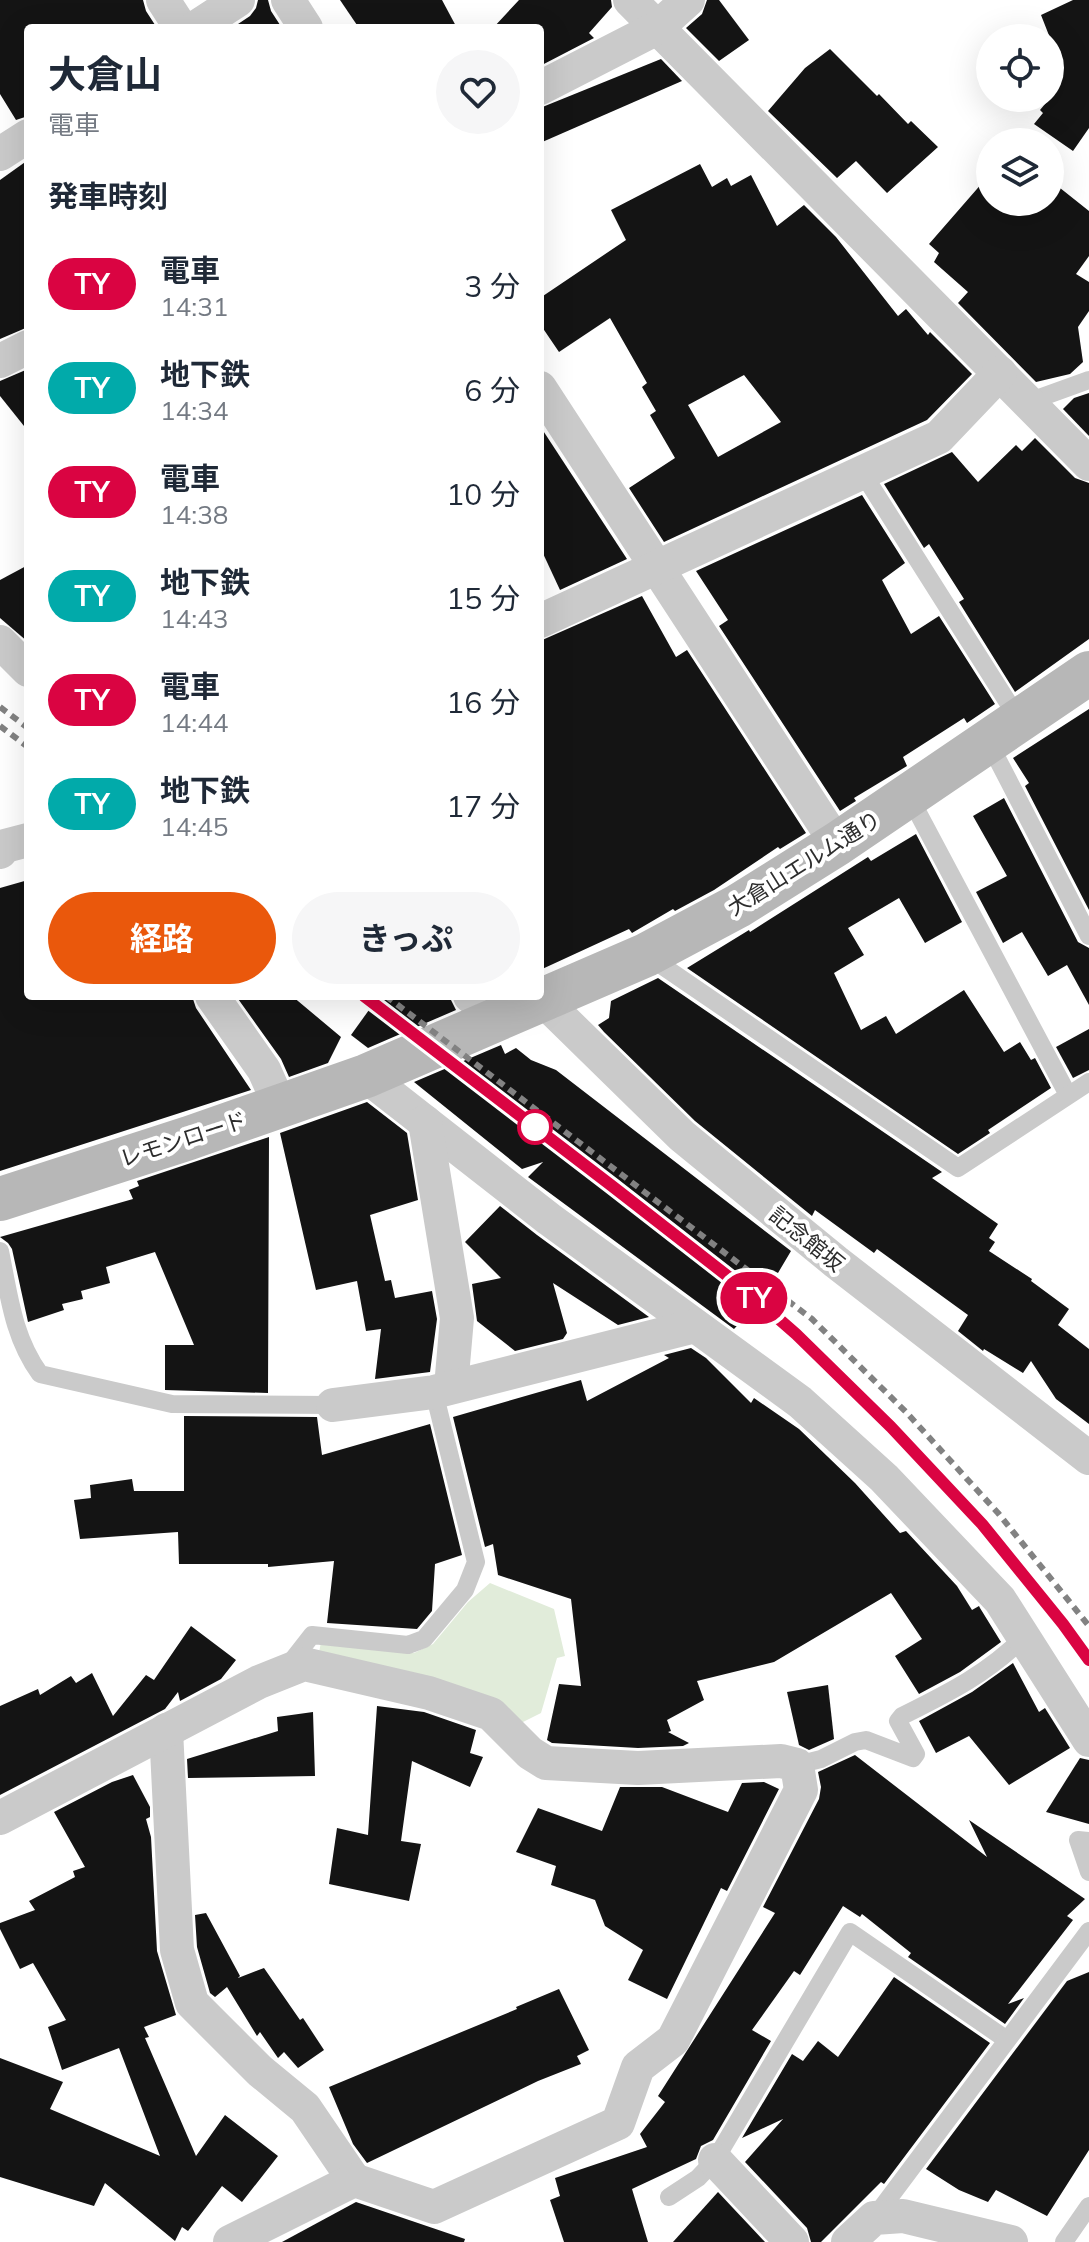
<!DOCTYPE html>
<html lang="ja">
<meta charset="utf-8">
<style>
:root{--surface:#fff;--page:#f6f6f7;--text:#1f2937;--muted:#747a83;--accent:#ea580c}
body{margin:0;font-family:Mulish,"Noto Sans JP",sans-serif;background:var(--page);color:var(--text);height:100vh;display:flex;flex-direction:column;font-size:30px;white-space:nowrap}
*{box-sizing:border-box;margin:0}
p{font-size:26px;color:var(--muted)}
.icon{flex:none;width:44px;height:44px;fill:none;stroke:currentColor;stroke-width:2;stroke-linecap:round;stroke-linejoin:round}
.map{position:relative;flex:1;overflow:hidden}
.details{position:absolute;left:24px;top:24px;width:520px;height:976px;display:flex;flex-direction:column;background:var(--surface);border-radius:8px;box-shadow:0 8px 32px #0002}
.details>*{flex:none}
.badge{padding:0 16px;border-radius:26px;font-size:28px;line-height:52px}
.tools{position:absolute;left:976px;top:24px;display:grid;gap:16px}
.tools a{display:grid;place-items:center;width:88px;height:88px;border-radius:50%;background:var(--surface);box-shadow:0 8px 32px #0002;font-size:40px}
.map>.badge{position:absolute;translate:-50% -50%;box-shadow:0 0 0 4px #fff}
h2{padding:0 24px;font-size:30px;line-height:72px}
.round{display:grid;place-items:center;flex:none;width:84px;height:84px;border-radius:42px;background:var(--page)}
.summary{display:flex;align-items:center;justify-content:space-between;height:136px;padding:0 24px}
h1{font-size:38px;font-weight:700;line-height:60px}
.button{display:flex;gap:16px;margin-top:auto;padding:16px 24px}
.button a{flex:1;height:92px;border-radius:48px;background:var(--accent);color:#fff;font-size:32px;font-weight:700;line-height:92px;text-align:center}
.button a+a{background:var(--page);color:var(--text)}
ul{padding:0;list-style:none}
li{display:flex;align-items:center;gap:24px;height:104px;padding:0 24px}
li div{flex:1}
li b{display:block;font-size:30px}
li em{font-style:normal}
li .badge{min-width:88px;font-weight:700;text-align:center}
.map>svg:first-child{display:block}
.green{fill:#e1ecda}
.building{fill:#141414;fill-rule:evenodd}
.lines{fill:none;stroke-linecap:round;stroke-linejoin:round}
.lane{stroke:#cacaca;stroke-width:18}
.street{stroke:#cacaca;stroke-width:34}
.secondary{stroke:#b7b7b7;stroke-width:44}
.rail{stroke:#828282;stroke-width:6;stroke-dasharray:8 6;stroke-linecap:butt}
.line-casing{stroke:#fff;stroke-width:18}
.line{stroke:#da0442;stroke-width:12}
.stop-dot{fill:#fff;stroke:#da0442;stroke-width:4}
.labels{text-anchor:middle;stroke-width:8;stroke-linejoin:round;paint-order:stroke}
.street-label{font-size:22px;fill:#2d2d2d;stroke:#fff}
</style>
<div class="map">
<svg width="1089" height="2242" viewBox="0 0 1089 2242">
<rect width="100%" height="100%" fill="#fff"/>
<polygon class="green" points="490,1583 554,1609 565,1656 557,1658 541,1713 515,1726 318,1658 321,1642 414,1653 433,1644 468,1602"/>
<g class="building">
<polygon points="0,0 143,0 146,11 157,28 28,28 28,116 16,120 0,94"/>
<polygon points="258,0 268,0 271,11 282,28 232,28 250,16 256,8"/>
<polygon points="340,0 442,0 457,28 359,28"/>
<polygon points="519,0 611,0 612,7 589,33 594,38 540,66 540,28 493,28"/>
<polygon points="707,0 719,0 749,40 719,61 686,28 702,14"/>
<polygon points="1073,0 1089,0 1089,128 1073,151 1034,124 1043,113 1040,110 1050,98 1050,38 1041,15"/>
<polygon points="830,49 877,96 879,94 908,124 911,121 938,147 887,193 856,161 837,178 768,111 805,68"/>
<polygon points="661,59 682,81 540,143 540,108"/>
<polygon points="28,160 28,327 0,339 0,180"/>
<path d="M700,164L712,187L727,178L731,186L751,175L777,226L804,205L836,237L898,316L906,309L928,335L930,332L972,374L927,420L664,542L629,488L675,458L650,415L656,411L642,387L647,383L610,318L559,352L540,324V298L626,240L611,210ZM744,375L781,422L718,457L688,405Z"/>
<polygon points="990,174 990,202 1050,202 1050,180 1089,211 1089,256 1076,274 1089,282 1089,311 1078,327 1083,362 1070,374 1036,382 958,303 968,292 934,262 939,253 929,244"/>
<polygon points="28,369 28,431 0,396 0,381"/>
<polygon points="1089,393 1089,436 1063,409 1074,398"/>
<polygon points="540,426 627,559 560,590 540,547"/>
<polygon points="1035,438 1075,478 1089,483 1089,639 1015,692 959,602 964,599 929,544 924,548 884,484 952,452 978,482 1016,445 1022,451"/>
<polygon points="862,495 905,563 882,580 911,634 939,616 995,704 967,723 964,718 903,757 907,766 854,798 856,801 840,811 719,626 728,620 696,571"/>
<polygon points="28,565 28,642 0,618 0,580"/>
<polygon points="642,596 676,657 687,650 806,833 780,849 778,847 714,890 675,911 673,909 632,933 629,929 540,970 540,641"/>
<polygon points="1089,709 1089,910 1025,786 1029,783 1013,758"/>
<polygon points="1004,798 1078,942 1089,948 1089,1005 1067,965 1048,976 1022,932 1003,943 976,892 1007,876 973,816"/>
<polygon points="916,834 962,922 925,943 899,898 848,928 864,955 834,973 861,1030 886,1016 896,1034 964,990 1004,1052 1020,1042 1031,1060 1035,1058 1051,1088 988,1130 990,1133 958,1154 687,968 749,930 750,932 868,857 871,861"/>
<polygon points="28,880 28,996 192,996 196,1008 251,1090 0,1171 0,888"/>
<polygon points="658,978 942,1172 932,1178 998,1224 989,1238 995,1242 989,1251 1032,1279 1031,1281 1069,1309 1058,1325 1089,1349 1089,1424 1056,1399 1031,1361 1023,1373 984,1349 983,1351 958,1331 968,1315 877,1249 874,1253 815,1210 812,1216 695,1121 604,1032 598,1025 609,1018 611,1001"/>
<polygon points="236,996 292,996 341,1037 328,1063 289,1077 281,1059"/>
<polygon points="379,996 449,996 456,1010 368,1048 351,1035"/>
<polygon points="1089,1029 1089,1070 1073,1078 1056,1047"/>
<polygon points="501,1045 505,1054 516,1048 531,1060 556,1070 791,1251 762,1300 734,1329 528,1177 543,1162 522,1169 414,1082"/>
<polygon points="367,1102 407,1133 418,1200 370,1215 385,1281 391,1280 395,1298 432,1291 437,1319 430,1372 375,1379 381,1329 366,1331 357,1281 316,1290 280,1133"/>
<polygon points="269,1137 268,1393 165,1390 165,1345 194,1345 155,1252 106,1267 110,1283 81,1291 83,1299 62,1304 64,1310 28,1322 12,1249 8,1243 0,1237 133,1199 129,1190 139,1186 137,1181"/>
<polygon points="500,1206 537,1235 649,1317 618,1325 553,1283 567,1333 563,1339 515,1351 477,1321 472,1284 501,1278 465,1242"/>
<polygon points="691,1348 706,1358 751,1403 754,1398 799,1429 855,1483 900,1533 906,1531 957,1586 972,1610 979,1606 980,1608 1001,1642 960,1672 919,1694 895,1656 922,1639 891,1593 774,1662 697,1681 704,1700 667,1720 671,1731 668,1732 689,1743 683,1746 638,1748 552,1743 547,1740 559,1684 581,1686 571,1599 498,1575 493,1544 485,1547 453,1417 581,1380 587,1401 669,1358 664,1355"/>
<polygon points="184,1416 317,1417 322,1455 430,1424 462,1555 435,1564 432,1611 417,1629 327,1623 334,1561 268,1567 268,1564 179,1564 178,1532 80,1539 74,1500 91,1498 90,1485 132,1479 134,1491 184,1491"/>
<polygon points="191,1626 236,1660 221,1679 180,1701 178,1692 165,1709 0,1795 0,1706 38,1689 40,1695 71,1676 76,1683 92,1673 113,1716 146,1675 154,1680"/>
<polygon points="1013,1663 1039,1712 1045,1708 1070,1748 1009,1785 969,1736 936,1753 919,1721 972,1692"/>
<polygon points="828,1685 834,1739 809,1750 799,1745 787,1692"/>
<polygon points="377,1706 424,1712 476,1730 470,1753 483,1757 470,1787 412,1761 401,1841 421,1844 409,1901 329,1884 337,1828 368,1835"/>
<polygon points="313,1712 315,1776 188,1778 187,1759 278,1731 277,1717"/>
<polygon points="855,1755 987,1857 969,1820 1085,1899 1067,1916 1073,1920 1008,2004 1024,1998 1005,2024 908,1957 911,1953 862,1914 860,1917 843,1906 800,1975 794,1971 752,2030 771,2041 713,2140 701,2146 696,2159 632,2189 648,2242 564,2242 550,2200 560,2196 555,2178 647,2147 640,2134 665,2102 658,2096 775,1913 763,1907 819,1799 821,1787 818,1772"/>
<polygon points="1080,1758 1089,1760 1089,1824 1046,1812"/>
<polygon points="133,1775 150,1807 150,1817 146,1819 151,1837 157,1951 176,2015 144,2027 149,2037 145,2038 196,2156 225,2115 278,2156 242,2202 222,2186 188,2231 182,2227 175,2241 105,2183 94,2206 0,2177 0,2058 63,2082 50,2109 160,2156 119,2048 62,2070 48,2027 66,2020 33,1963 20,1969 0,1929 0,1923 35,1910 29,1901 75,1877 73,1871 85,1867 54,1812 112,1782"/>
<polygon points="764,1782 779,1789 727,1891 721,1888 667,1999 628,1980 643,1950 605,1926 595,1900 551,1885 556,1866 516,1852 538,1808 602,1831 620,1787 662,1787 728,1812 742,1783"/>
<polygon points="206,1913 240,1976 238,1978 264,1968 300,2020 303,2018 324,2050 298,2068 284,2052 278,2058 260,2032 257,2036 227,1987 215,1997 210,1993 197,1947 195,1915"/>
<polygon points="1089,1972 1089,2150 1047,2216 996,2190 988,2202 959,2190 926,2169 1067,1981"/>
<polygon points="894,1977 990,2043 884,2184 881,2182 821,2242 811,2242 807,2228 745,2162 783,2119 742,2138 792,2054 803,2061 818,2041 838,2057"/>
<polygon points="559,1989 589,2050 577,2056 581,2064 538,2081 367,2163 353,2144 329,2087 517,2009 516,2007"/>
<polygon points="718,2192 765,2242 673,2242"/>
<polygon points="356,2202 465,2239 464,2242 282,2242"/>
</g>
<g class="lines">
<g class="lane">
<polyline points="1028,402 1089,380"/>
<polyline points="862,472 1019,720"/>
<polyline points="988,741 1089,936"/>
<polyline points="909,796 1068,1095"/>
<polyline points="648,956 958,1168 1089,1082"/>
<path d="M0,1251C9,1295 13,1337 40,1374L172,1404L333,1405"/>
<polyline points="287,1667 312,1635 408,1645 424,1639 465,1590 476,1562 434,1392"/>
<path d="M797,1765L821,1759L855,1742L866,1740L913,1758L916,1754L898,1721L902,1716C948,1693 987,1674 1024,1637"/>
<polyline points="1089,1841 1078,1840 1089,1872"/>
<polyline points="669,2197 698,2178 715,2160 850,1932 1007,2040"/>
<polyline points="874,2218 1089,1931"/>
<polyline points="1064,2242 1089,2206"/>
</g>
<g class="street">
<polyline points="163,0 181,28"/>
<polyline points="288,0 306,28"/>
<polyline points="630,0 1089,464"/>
<polyline points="195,28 238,0"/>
<polyline points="540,88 657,28 688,0"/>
<polyline points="0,154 28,136"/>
<polyline points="0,361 28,347"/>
<polyline points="540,388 837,844"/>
<polyline points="540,621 939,437 1000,373"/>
<polyline points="0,642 28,670"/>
<polyline points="0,852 5,846 28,840"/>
<polyline points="212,996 264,1070 280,1106"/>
<polyline points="470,996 499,1018"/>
<polyline points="543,1000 682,1136 836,1262 1089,1458"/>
<polyline points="366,1076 549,1219 800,1402 884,1478 1000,1600 1089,1740"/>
<polyline points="425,1122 457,1318 451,1387"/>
<polyline points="333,1405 434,1392 695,1326"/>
<polyline points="166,1730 177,1950 192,2003 260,2071 305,2108 354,2180"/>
<polyline points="0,1818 259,1682 304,1664 429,1693 491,1714 530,1753 546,1763 638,1768 781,1761 797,1765 801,1790 673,2040 638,2067 618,2123 434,2207 354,2180 230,2242"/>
<polyline points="715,2160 792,2242"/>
<polyline points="848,2242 874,2218 903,2216 1011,2242"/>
</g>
<polyline class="secondary" points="0,1199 189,1138 366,1076 646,955 738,906 837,844 1089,673"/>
<g class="rail">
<polyline points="0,707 28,728"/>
<polyline points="0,726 28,747"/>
<polyline points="364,996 589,1168 748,1292 796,1334 891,1427 982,1524 1089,1660"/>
<polyline points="386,996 812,1319 906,1412 998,1513 1089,1626"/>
</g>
</g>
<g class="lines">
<defs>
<polyline id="line" points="364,996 612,1186 748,1292 796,1334 891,1427 982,1524 1063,1624 1089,1660"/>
</defs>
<use href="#line" class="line-casing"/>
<use href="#line" class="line"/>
</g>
<circle class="stop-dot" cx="535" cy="1127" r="16"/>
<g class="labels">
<g class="street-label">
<text transform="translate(804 863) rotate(-32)" y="8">大倉山エルム通り</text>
<text transform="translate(183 1139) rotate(-18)" y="8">レモンロード</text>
<text transform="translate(807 1239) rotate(39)" y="8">記念館坂</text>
</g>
</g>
</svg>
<div class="tools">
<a><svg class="icon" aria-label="locate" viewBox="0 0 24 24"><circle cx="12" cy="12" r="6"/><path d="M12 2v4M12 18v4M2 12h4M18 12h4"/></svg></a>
<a><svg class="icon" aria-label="layers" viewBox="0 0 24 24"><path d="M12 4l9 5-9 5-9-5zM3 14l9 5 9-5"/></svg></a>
</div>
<b class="badge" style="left:754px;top:1298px;background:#da0442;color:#fff">TY</b>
<section class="details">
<div class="summary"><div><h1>大倉山</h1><p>電車</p></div><a class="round"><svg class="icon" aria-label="heart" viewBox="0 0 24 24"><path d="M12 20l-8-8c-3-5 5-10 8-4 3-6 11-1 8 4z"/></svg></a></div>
<h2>発車時刻</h2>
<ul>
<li><span class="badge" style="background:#da0442;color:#fff">TY</span><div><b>電車</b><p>14:31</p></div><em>3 分</em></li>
<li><span class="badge" style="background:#01aaaa;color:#fff">TY</span><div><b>地下鉄</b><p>14:34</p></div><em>6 分</em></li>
<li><span class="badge" style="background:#da0442;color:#fff">TY</span><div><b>電車</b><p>14:38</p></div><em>10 分</em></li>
<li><span class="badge" style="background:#01aaaa;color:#fff">TY</span><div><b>地下鉄</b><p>14:43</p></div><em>15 分</em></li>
<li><span class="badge" style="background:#da0442;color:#fff">TY</span><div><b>電車</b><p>14:44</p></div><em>16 分</em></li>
<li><span class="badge" style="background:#01aaaa;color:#fff">TY</span><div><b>地下鉄</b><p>14:45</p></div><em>17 分</em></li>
</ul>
<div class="button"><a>経路</a><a>きっぷ</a></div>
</section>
</div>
